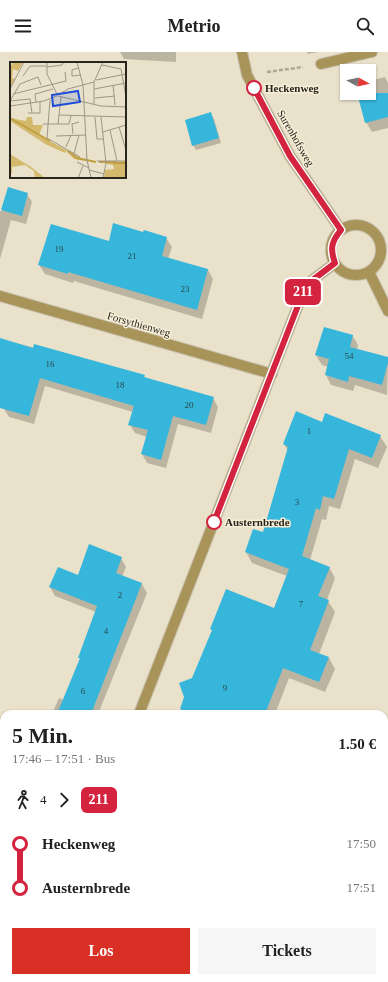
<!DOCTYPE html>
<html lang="de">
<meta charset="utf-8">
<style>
:root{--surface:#fff;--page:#f6f6f6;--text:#222;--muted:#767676;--accent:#d93025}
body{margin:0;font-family:"Times New Roman",serif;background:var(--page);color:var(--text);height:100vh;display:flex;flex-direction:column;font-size:15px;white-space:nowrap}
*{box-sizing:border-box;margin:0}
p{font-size:13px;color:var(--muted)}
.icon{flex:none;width:22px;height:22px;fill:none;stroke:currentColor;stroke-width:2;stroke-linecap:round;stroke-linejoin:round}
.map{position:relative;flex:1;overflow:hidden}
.sheet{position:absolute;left:0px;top:658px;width:388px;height:272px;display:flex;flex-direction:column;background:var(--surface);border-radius:12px 12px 0 0;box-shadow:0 1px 3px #0004}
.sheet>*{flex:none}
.badge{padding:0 8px;border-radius:6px;font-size:14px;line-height:26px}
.needle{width:26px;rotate:98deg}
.buttons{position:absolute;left:340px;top:12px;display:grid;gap:8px}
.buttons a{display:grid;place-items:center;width:36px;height:36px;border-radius:0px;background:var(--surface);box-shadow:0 1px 3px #0004;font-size:20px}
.map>.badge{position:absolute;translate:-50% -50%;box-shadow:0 0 0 2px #fff}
.legs{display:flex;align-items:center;gap:6px;height:44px;padding:0 12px;font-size:13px}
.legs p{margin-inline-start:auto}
.overview{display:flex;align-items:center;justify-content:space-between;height:68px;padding:0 12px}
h1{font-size:22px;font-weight:800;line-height:30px}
.primary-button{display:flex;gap:8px;margin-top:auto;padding:8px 12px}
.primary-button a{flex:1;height:46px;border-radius:0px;background:var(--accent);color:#fff;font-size:16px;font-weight:800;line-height:46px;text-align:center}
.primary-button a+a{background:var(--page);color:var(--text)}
ul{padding:0 12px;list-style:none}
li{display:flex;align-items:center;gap:14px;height:44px;font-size:15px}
li i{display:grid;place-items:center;width:6px;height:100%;margin:0 5px;background:currentColor}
li i::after{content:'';width:10px;height:10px;margin:-5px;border:3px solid;border-radius:50%;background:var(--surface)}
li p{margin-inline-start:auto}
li:first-child i{background:linear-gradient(#0000 50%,currentColor 0)}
li:last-child i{background:linear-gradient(currentColor 50%,#0000 0)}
header{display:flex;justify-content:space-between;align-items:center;height:52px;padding:0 12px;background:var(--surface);font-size:18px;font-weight:800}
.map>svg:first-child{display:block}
.shadow{fill:#0003}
.building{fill:#36b6db}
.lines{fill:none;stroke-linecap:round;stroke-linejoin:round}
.street-casing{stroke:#c6bfab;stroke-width:12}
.path{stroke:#aba593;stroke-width:2.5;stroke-dasharray:4 2;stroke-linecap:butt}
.street{stroke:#a89359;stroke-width:10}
.line-1-casing{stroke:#fff;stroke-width:9}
.line-1{stroke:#d4233e;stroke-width:6}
.stop-1-dot{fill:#fff;stroke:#d4233e;stroke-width:2}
.labels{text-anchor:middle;stroke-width:3;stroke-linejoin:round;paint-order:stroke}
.number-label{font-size:9px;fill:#2c494c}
.stop-label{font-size:11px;font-weight:bold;fill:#28251d;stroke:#f6eed7;text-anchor:start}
.street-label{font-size:11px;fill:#28251d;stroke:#f6eed7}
.inset-river{fill:none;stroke:#bf9f3f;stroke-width:2}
.inset-road{fill:none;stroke:#9c9685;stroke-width:1}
.view{fill:#1d4ed8;fill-opacity:0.15;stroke:#1d4ed8;stroke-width:2}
.inset-edge{fill:none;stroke:#28251d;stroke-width:2}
</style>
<header><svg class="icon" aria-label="menu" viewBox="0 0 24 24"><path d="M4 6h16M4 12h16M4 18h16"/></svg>Metrio<svg class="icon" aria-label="search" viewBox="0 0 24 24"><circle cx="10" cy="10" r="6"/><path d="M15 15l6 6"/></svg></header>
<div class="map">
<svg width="388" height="930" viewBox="0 0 388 930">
<rect width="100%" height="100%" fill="#e9e1ca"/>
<g class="shadow">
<polygon points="120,0 176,0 176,10 124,7"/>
<polygon points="307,0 318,0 308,2"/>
<polygon points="385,25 388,31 388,76 372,80 366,70 359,41 369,41 369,29"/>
<polygon points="211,62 214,67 221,91 196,98 193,93"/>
<polygon points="9,136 27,142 32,150 26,172 11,168 0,207 0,159 2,159"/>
<polygon points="143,181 166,186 172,195 168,207 208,218 213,227 202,267 74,229 73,231 45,222 39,213 109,190"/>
<polygon points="352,283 358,293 357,298 388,306 387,343 355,333 353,339 331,333 326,323 328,315 322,313 316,303"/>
<polygon points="0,287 144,324 146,327 213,346 218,355 211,381 178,372 166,416 147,411 142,402 147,385 135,381 130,373 133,360 45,334 34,372 9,365 4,357 0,322"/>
<polygon points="323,371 380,384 387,395 378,416 355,407 340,457 329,454 326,468 322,467 310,508 329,515 335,526 327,548 328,549 335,560 319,602 329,606 335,617 325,640 289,626 275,662 184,662 181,657 193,626 274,558 287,524 252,511 246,500 264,481 288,399 284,392"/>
<polygon points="121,506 126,515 122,525 142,532 147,541 98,662 52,662 59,646 64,648 80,608 79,605 96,560 55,544 50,535"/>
<polygon points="384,740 388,743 388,818 386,818 384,815"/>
<polygon points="4,785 4,906 0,916 0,795"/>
<polygon points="388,836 388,930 339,930 340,926 384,926 384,837"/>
<polygon points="83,926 166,926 164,930 81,930"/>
<polygon points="212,926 284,926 283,930 211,930"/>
</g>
<g class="building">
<polygon points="357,41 388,41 388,65 365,71"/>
<polygon points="211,60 219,86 192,94 185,68"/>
<polygon points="8,135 28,141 22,164 1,158"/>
<polygon points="113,171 143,180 144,178 167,185 162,204 208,217 197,258 68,220 68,222 38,213 51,172 109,189"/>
<polygon points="324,275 353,283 350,295 388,305 388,311 382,333 349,324 348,330 325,323 329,307 315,303"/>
<polygon points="0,286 33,296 34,292 145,323 144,325 214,345 206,373 173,364 161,408 141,402 148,378 128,373 134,354 40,326 29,364 0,356"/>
<polygon points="296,359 322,370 325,361 381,383 372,406 349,397 334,447 323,444 320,458 316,456 302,504 330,515 318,544 329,548 310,598 329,605 319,630 283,616 265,662 193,662 180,657 184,645 179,631 192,626 212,578 210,577 226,537 274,556 289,517 245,500 253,477 263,480 288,395 283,392"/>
<polygon points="89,492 122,505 116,521 142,531 91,662 57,662 80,606 78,606 97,554 49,535 58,515 78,523"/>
</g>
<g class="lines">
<defs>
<g id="street">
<polyline points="242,0 247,23 290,104 341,178"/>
<polyline points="321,12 372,0"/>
<circle cx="356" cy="198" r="25"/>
<polyline points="369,220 388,259"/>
<polyline points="0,244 272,322"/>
<polyline points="139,662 306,233 335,211"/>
<polyline points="35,930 36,926"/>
</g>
</defs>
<use href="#street" class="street-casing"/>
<g class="path">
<polyline points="267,20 303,15"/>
<polyline points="163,930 165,926"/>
</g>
<use href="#street" class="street"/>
</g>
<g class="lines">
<defs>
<path id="line-1" d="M214,470L306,233L335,211C330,197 331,190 341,178L290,104L254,36"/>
</defs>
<use href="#line-1" class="line-1-casing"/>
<use href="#line-1" class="line-1"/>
</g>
<g class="stop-1-dot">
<circle cx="254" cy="36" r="7"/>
<circle cx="214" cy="470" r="7"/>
</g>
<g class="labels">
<g class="number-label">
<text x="59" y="200">19</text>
<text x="132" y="207">21</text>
<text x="185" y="240">23</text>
<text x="349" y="307">54</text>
<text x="50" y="315">16</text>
<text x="120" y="336">18</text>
<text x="189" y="356">20</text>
<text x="309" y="382">1</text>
<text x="297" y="453">3</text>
<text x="120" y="546">2</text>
<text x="301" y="555">7</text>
<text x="106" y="582">4</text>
<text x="225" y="639">9</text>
<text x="83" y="642">6</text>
</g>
<g class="stop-label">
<text x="265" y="40">Heckenweg</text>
<text x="225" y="474">Austernbrede</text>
</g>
<g class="street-label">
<text transform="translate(296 86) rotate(60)" y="4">Surenhofsweg</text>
<text transform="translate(139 272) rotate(16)" y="4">Forsythienweg</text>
</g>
</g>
<g transform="translate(10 10)">
<rect width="116" height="116" fill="#e9e1ca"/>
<path d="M3,0H13L8,9L3,7L2,16L5,17L0,25V7ZM17,55H22L23,63H33L29,73L76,99L64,97L56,89L55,91L37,83L0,59V56L16,59ZM0,92L21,105L35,116H25L24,109L15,103L2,105V111L0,112ZM116,99V116H94L95,108L104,107L103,103L96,102L97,100Z" fill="#d4b96c"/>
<path class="inset-river" d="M0,56L40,79M58,89L67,96L86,100M89,100H106M103,101H116"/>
<path class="inset-road" d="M37,0V12L47,32M67,0L73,23L77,98L81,116M92,3L111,7L116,35M37,5L52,3L54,0M69,6L62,8V14L71,13M13,14L20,4H36M86,18L116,12M103,23L105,43M0,27L14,0M84,27L116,21M3,32L56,19L55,10M48,33L58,27L84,20M48,34L91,44L116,45M85,36L105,34M40,38L37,76L70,95M0,39L10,22L28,15L31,23M0,39L20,37L22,51M26,40L25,32L43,27M84,42V20L93,0M0,44L34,39L47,34M18,51H30V40M49,53L116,55M85,55L87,77H93M91,55L96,101L93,116M33,62H59L61,54M48,62L51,35M109,65L116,88M100,68L107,99M93,70L116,63M63,72L62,62L69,60M46,74L76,73M56,85L61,73M64,92L69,73M87,99H116M67,100L79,106M79,108L94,112M68,116L73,104"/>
<path class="view" d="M68,29L70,40L43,44L42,33Z"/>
<rect width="116" height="116" class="inset-edge"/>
</g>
</svg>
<div class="buttons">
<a><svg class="needle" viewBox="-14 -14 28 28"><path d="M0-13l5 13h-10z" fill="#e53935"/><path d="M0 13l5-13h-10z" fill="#767676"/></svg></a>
</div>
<b class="badge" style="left:303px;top:240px;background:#d4233e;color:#fff">211</b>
<section class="sheet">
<div class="overview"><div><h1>5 Min.</h1><p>17:46 – 17:51 · Bus</p></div><b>1.50 €</b></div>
<div class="legs"><svg class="icon" aria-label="walk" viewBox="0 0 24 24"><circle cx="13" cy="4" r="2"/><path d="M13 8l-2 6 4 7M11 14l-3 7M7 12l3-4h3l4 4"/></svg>4<svg class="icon" aria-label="forward" viewBox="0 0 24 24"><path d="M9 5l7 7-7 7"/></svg><b class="badge" style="background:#d4233e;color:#fff">211</b></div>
<ul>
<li><i style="color:#d4233e"></i><b>Heckenweg</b><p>17:50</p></li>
<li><i style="color:#d4233e"></i><b>Austernbrede</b><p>17:51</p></li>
</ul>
<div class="primary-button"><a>Los</a><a>Tickets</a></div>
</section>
</div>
